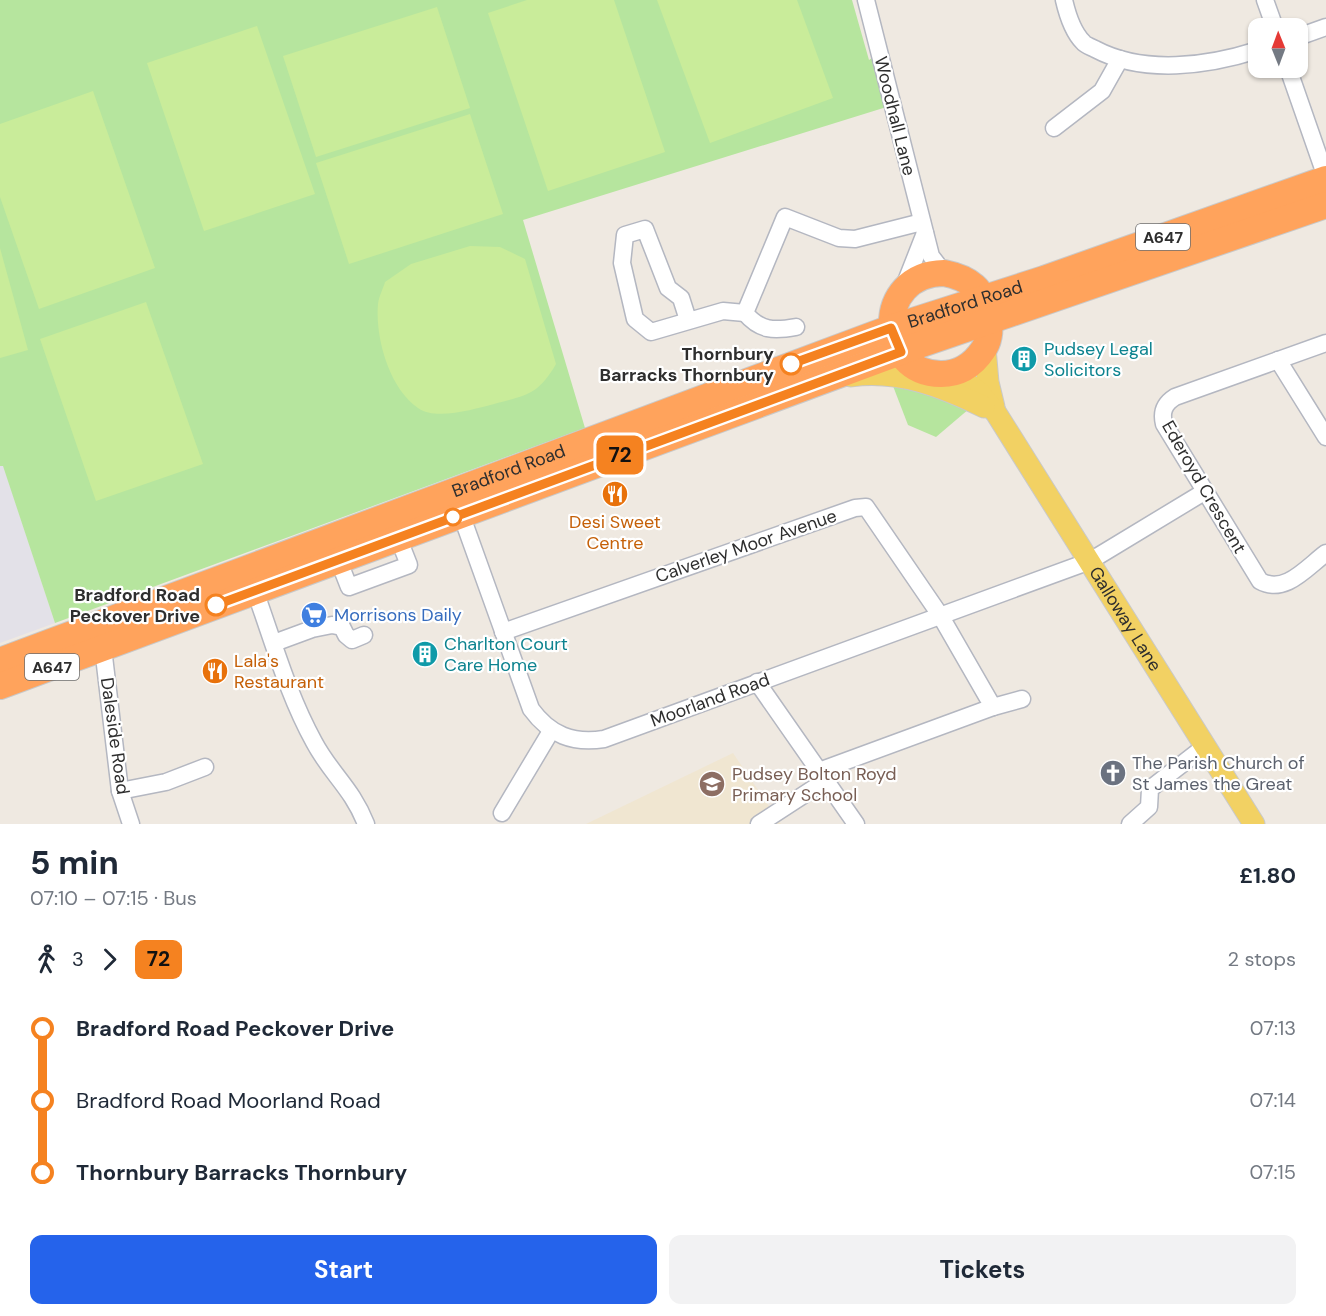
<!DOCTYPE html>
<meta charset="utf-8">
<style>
:root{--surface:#fff;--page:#f2f2f3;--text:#1f2937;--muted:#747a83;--accent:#2563eb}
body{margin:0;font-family:"DM Sans",sans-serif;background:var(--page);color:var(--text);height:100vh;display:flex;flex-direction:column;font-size:22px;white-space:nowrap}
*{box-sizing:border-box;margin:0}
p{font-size:20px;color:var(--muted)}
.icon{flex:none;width:33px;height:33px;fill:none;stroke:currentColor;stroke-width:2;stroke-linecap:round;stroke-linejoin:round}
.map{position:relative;height:824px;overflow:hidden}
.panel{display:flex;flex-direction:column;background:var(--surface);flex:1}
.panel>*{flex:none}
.badge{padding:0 12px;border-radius:9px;font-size:21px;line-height:39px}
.needle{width:39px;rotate:359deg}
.buttons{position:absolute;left:1248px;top:18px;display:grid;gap:12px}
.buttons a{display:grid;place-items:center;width:60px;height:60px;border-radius:12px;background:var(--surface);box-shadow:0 2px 4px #0004;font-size:30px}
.map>.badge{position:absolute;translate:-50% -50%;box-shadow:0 0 0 3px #fff}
.legs{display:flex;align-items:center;gap:9px;height:66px;padding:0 30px;font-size:20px}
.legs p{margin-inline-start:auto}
.overview{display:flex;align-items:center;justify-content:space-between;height:102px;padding:0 30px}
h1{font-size:33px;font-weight:700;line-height:45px}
.action{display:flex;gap:12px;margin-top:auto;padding:12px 30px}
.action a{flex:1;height:69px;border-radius:12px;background:var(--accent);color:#fff;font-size:24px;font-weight:700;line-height:69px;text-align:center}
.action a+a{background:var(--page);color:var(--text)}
ul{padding:0 30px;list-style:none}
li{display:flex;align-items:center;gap:21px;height:72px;font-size:22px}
li i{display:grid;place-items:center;width:9px;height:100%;margin:0 8px;background:currentColor}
li i::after{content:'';width:15px;height:15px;margin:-8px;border:4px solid;border-radius:50%;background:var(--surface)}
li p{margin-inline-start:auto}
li:first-child i{background:linear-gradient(#0000 50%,currentColor 0)}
li:last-child i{background:linear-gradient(currentColor 50%,#0000 0)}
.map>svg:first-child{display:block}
.industrial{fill:#e3e1e8}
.education{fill:#f0e6d1}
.green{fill:#b6e59e}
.pitch{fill:#c9ec9a}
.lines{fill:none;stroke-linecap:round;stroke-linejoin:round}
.minor-casing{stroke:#b4b7c1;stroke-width:19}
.major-casing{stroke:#c9c9c9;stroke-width:23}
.highway-casing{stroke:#c9c9c9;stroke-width:28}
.minor{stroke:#fff;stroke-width:16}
.major{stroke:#f2d163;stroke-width:21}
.highway{stroke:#ffa35c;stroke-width:26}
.line-1-casing{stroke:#fff;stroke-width:14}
.line-1{stroke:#f58220;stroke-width:9}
.stop-1-dot{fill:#fff;stroke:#f58220;stroke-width:3}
.labels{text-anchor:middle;stroke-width:4.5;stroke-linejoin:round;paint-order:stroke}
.shield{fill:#fff;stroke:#6d6d6d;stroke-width:1.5}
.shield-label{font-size:16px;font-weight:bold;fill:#2e2e2e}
.street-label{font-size:18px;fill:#2e2e2e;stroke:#fff}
.culture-label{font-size:18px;fill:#0d838f;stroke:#fff;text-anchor:start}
.stop-label{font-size:18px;font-weight:bold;fill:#2e2e2e;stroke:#fff;text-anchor:end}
.food-label{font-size:18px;fill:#c56008;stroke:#fff}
.shop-label{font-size:18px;fill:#366cbe;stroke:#fff;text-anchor:start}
.worship-label{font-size:18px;fill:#5b616d;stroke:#fff;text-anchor:start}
.education-label{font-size:18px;fill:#785e54;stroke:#fff;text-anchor:start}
</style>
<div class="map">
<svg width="1326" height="824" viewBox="0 0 1326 824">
<rect width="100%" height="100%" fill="#efe9e1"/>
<polygon class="industrial" points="3,465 55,623 0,643 0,466"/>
<polygon class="education" points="733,753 781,824 586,824"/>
<g class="green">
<polygon points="0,0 852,0 869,60 879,53 893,105 523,220 585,428 55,623 3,466 0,466"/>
<polygon points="888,373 976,403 936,437 908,425"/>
</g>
<g class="pitch">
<polygon points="527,0 614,0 665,152 548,191 488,13"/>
<polygon points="657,0 797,0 833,98 710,143"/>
<polygon points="437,7 470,108 316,157 283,56"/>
<polygon points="257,26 315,194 204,231 147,63"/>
<polygon points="93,91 155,268 39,309 0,197 0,124"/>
<polygon points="470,114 503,214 349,264 316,163"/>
<path d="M470,246L500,247L525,259L556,364C538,395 527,395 494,404C474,409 436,421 418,408C389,388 375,337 378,304C379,296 383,289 385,282L411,264Z"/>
<polygon points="0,248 28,350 0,358"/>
<polygon points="146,302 203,464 96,501 40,339"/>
</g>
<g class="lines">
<defs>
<g id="minor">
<polyline points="866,0 931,256 944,273"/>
<path d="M1064,0C1067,13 1073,32 1083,42C1085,45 1091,47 1095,49C1144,75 1208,66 1258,50"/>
<polyline points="1265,0 1275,28"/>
<polyline points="1298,37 1326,27"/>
<polyline points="1288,68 1326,177"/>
<polyline points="1054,128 1102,91 1120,59"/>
<polyline points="903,289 925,233"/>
<polyline points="688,320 681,298 668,288 645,229 625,235 622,263 635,319 651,332 723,311 745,313"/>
<path d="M796,327C774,331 760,331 745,313L785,217L839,238L855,239L922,222"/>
<path d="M1326,343L1175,397C1164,404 1161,412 1164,424L1260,581C1285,595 1307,567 1326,553"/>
<polyline points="1278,360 1326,437"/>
<path d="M461,514L531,709C550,735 573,744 604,739L1090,561L1204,492"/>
<polyline points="338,559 349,587 409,565 398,537"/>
<path d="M255,591C273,641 288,695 314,742C331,774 352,788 366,824"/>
<polyline points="503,632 855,508 866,507 940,615 993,707 819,771"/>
<polyline points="274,643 312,629 332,625 342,627 346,635 352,640 364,635"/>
<polyline points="103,648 120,791 131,824"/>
<polyline points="757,682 856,824"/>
<polyline points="993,707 1022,699"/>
<polyline points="120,791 166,782 205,767"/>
<polyline points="502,813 551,731"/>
<polyline points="759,824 825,781"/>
<polyline points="1130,824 1149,807 1150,789 1204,747"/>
</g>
<g id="major">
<polyline points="985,348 988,382 994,407"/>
<path id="s1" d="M953,372L979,392L996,413L1254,824"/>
<path d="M851,376C898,369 943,387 984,407"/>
</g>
<g id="highway">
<path d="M944,273C954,275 966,279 974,286C989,299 995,334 983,350C973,365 959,374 941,374C877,374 873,274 944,273Z"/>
<path id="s2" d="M0,661L891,328L1044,279L1326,179"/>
<polyline points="0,686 919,345 1326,205"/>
</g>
</defs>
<use href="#minor" class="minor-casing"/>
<use href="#major" class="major-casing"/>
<use href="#highway" class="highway-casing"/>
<use href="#minor" class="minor"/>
<use href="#major" class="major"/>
<use href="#highway" class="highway"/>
</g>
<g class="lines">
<defs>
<polyline id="line-1" points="216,605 901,352 891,328 791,364"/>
</defs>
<use href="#line-1" class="line-1-casing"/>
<use href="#line-1" class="line-1"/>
</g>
<defs>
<symbol id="building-disc" viewBox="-11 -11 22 22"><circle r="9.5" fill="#0f9aa8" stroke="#fff"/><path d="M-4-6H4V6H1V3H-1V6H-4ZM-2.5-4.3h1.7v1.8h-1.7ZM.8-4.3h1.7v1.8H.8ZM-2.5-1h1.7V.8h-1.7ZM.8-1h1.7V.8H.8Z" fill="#fff"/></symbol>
<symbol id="restaurant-disc" viewBox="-11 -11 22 22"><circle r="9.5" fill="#e8710a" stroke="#fff"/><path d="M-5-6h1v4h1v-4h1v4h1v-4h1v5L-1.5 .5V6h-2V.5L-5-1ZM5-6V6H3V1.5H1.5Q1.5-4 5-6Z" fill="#fff"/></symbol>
<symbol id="supermarket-disc" viewBox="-11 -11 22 22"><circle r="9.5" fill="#3f7fe0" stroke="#fff"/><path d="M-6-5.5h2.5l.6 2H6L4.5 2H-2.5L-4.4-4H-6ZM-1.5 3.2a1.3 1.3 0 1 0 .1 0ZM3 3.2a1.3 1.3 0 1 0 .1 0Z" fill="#fff"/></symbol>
<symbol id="church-disc" viewBox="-11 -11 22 22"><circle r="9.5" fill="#6b7280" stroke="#fff"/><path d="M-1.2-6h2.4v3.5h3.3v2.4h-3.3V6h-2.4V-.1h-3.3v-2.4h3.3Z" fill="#fff"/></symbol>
<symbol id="school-disc" viewBox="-11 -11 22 22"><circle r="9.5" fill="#8d6e63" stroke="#fff"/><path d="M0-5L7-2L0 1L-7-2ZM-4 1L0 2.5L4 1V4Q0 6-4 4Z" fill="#fff"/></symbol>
</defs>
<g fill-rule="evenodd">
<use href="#building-disc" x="1009" y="344" width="30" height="30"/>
<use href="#restaurant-disc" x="600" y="479" width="30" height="30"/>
<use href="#supermarket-disc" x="299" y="600" width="30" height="30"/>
<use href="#building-disc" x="410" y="639" width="30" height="30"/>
<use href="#restaurant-disc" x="200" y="656" width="30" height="30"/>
<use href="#church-disc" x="1098" y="758" width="30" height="30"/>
<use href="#school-disc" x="697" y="769" width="30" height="30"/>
</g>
<g class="stop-1-dot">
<circle cx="791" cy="364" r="10"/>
<circle cx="453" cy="517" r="8"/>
<circle cx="216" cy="605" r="10"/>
</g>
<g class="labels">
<g class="shield">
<rect x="1136" y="224" width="54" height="26" rx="4.5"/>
<rect x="25" y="654" width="54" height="26" rx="4.5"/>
</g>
<g class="shield-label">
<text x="1163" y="243">A647</text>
<text x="52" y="673">A647</text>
</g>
<g class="street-label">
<text transform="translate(895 116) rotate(76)" y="6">Woodhall Lane</text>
<text dy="6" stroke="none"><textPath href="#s2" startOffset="1029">Bradford Road</textPath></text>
<text dy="6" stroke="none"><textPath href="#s2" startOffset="543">Bradford Road</textPath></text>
<text transform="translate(1204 487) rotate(60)" y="6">Ederoyd Crescent</text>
<text transform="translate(746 546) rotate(-19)" y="6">Calverley Moor Avenue</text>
<text dy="6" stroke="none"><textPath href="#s1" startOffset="303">Galloway Lane</textPath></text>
<text transform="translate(710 700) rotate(-20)" y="6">Moorland Road</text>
<text transform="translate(115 736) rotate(82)" y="6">Daleside Road</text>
</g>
<g class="culture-label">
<text x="1044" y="355">Pudsey Legal<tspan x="1044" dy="21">Solicitors</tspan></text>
<text x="444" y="650">Charlton Court<tspan x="444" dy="21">Care Home</tspan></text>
</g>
<g class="stop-label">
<text x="774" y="360">Thornbury<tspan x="774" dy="21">Barracks Thornbury</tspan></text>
<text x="200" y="601">Bradford Road<tspan x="200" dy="21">Peckover Drive</tspan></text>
</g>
<g class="food-label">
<text x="615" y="528">Desi Sweet<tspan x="615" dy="21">Centre</tspan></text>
<text x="234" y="667" text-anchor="start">Lala's<tspan x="234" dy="21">Restaurant</tspan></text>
</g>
<g class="shop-label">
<text x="334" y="621">Morrisons Daily</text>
</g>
<g class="worship-label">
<text x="1132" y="769">The Parish Church of<tspan x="1132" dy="21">St James the Great</tspan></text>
</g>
<g class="education-label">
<text x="732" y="780">Pudsey Bolton Royd<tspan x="732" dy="21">Primary School</tspan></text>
</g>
</g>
</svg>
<div class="buttons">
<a><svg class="needle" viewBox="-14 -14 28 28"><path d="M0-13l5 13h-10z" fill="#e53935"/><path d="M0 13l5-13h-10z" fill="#747a83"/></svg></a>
</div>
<b class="badge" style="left:620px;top:455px;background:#f58220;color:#111">72</b>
</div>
<section class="panel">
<div class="overview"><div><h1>5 min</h1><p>07:10 – 07:15 · Bus</p></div><b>£1.80</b></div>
<div class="legs"><svg class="icon" aria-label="walk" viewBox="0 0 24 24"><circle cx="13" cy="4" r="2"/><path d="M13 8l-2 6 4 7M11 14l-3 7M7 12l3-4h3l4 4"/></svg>3<svg class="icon" aria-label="forward" viewBox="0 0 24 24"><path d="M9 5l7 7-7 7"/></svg><b class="badge" style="background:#f58220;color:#111">72</b><p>2 stops</p></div>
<ul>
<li><i style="color:#f58220"></i><b>Bradford Road Peckover Drive</b><p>07:13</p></li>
<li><i style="color:#f58220"></i><span>Bradford Road Moorland Road</span><p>07:14</p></li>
<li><i style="color:#f58220"></i><b>Thornbury Barracks Thornbury</b><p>07:15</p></li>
</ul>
<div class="action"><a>Start</a><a>Tickets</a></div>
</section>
